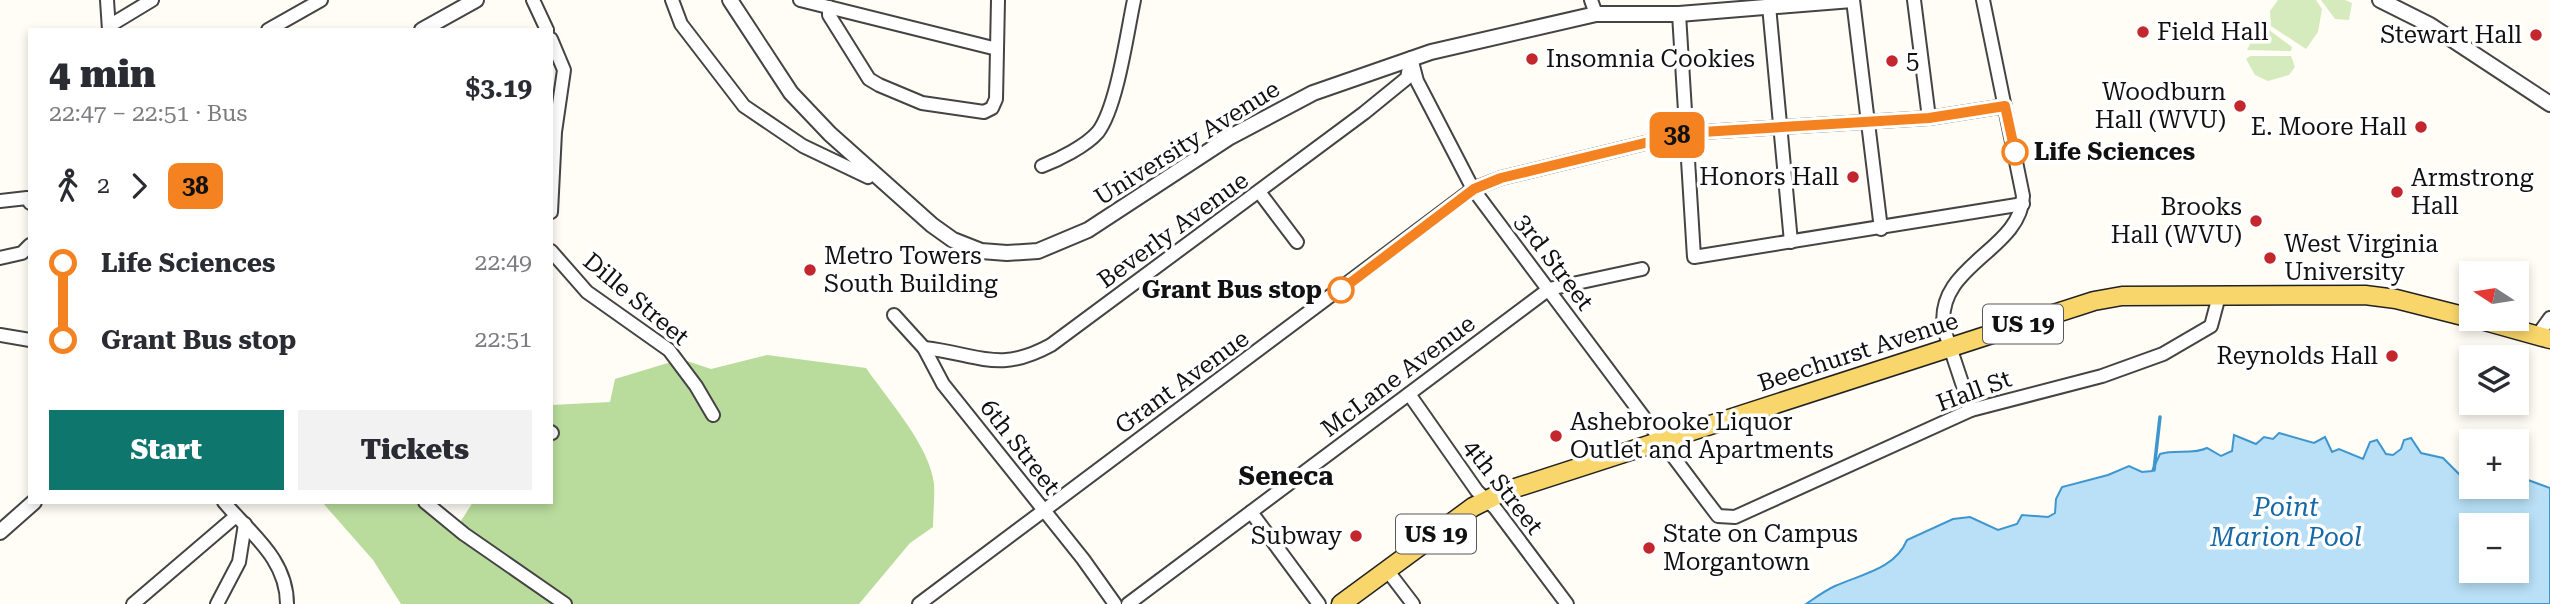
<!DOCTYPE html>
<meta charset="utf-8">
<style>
:root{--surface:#fff;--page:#f2f2f3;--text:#2b2b33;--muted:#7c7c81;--accent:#0f766e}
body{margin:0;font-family:"Roboto Serif",serif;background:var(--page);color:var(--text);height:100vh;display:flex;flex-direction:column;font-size:26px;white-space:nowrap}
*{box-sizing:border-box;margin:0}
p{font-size:23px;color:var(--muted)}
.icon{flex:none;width:38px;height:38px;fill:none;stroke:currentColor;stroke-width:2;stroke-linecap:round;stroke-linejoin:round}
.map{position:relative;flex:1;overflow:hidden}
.sheet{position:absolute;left:28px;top:28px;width:525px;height:476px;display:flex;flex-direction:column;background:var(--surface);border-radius:0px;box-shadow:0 4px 10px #0003}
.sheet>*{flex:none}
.badge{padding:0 14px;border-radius:10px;font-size:24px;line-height:46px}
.needle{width:46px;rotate:282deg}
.tools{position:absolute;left:2459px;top:261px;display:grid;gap:14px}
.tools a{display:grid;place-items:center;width:70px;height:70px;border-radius:0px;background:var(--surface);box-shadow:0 4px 10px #0003;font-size:35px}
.map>.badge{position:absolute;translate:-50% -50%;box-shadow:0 0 0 4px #fff}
.legs{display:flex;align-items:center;gap:10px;height:77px;padding:0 21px;font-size:23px}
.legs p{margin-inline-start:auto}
.head{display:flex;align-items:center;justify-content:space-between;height:119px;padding:0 21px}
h1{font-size:38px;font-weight:800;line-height:52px}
.primary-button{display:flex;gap:14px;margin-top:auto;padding:14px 21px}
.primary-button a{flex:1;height:80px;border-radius:0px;background:var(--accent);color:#fff;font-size:28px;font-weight:800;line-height:80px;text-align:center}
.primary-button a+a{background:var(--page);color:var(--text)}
ul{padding:0 21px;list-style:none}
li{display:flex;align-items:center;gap:24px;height:77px;font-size:26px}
li i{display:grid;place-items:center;width:10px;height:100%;margin:0 9px;background:currentColor}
li i::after{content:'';width:18px;height:18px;margin:-9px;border:5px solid;border-radius:50%;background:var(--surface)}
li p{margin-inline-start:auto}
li:first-child i{background:linear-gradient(#0000 50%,currentColor 0)}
li:last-child i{background:linear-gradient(currentColor 50%,#0000 0)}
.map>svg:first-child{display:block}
.green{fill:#d5ebbd}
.forest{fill:#b9dc9c}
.water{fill:#b9e0f7;stroke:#3f96cf;stroke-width:2;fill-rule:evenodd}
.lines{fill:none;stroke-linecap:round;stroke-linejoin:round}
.stream{stroke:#3f96cf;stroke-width:3.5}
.minor-casing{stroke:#444;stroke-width:16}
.tertiary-casing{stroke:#444;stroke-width:18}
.primary-casing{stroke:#222;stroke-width:21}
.minor{stroke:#fff;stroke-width:12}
.tertiary{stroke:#fff;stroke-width:14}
.primary{stroke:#f9d66b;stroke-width:18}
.line-1-casing{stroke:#fff;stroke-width:16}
.line-1{stroke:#f58220;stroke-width:10}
.poi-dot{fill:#c4262e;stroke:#fff;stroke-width:2.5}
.stop-1-dot{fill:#fff;stroke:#f58220;stroke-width:3.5}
.labels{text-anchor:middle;stroke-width:7;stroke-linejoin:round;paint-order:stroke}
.shield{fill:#fff;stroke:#585858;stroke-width:2}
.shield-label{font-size:23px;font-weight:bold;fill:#111}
.poi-label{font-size:24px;fill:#111;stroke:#fff;text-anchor:start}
.street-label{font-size:24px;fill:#111;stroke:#fff}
.stop-label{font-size:24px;font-weight:bold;fill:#111;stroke:#fff;text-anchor:start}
.neighbourhood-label{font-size:26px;font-weight:bold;fill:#111;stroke:#fff}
.water-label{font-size:26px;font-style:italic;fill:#1768a6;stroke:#fff}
</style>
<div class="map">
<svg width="2550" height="604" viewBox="0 0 2550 604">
<rect width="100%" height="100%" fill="#fffdf5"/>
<g class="green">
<polygon points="2278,0 2316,0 2322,9 2318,32 2306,49 2271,26 2270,11"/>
<polygon points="2321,0 2345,0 2352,3 2349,20 2335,19"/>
<polygon points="2269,30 2292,47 2291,51 2247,50 2256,33"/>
<polygon points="2250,56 2291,56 2295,67 2289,75 2268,81 2255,75 2246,59"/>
</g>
<path class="forest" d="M767,355L866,368C888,400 930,446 934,484C935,498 933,513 933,527L910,543L859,604H401L373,560L322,502H417L439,519L461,521L473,502H551V405L610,402L615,379L681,359L711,369Z"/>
<path class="water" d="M2279,433L2314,443L2325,437L2332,452L2339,449L2363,459L2370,442L2377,440L2386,454L2393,455L2401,449L2404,440L2411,438L2421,453L2443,458L2464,479L2471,481V486H2516L2517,476L2550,488V604H1806C1815,598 1824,591 1835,586C1862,574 1895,569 1907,540L1953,519L1970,517L1998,530L2017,524L2022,515L2048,517L2055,513L2056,499L2062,487L2108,475L2129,466L2142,472L2152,471L2160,454C2176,449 2192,455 2207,448L2221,456L2232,451L2234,435L2256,444L2264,437L2273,439ZM2471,525H2516V570H2471Z"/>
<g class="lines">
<polyline class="stream" points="2154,470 2160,417"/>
<defs>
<g id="minor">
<polyline points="107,0 109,30"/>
<polyline points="533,0 547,30"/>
<polyline points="672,0 681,24 744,106 803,146 868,177 873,172"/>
<polyline points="800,0 997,49"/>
<polyline points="1591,0 1596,14"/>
<polyline points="1853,0 1881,229"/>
<polyline points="1914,0 1929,118"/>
<polyline points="1769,6 1791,242"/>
<polyline points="829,7 829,15 869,79 879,85 922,103 984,112 992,108 996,99 998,0"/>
<polyline points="1679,14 1694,257 2023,204"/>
<polyline points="109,26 152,0"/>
<polyline points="268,30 321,0"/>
<polyline points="551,39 564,70 555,132 551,212"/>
<polyline points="1411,58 1417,81 1473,189 1705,499 1718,516 1735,517 1971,410 2102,376 2163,354 2211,326 2219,296"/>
<path d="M1042,166C1058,160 1086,146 1098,132C1117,107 1127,33 1134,0"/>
<polyline points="1260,193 1297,242"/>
<polyline points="0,201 27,198 30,203"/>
<polyline points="551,251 587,292 669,350 696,386 713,415"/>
<polyline points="0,258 22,253 30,245"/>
<polyline points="894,315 924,348 943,384 1083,559 1115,604"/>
<polyline points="0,335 30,340"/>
<polyline points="2537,336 2550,318"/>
<path d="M924,348C979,354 998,374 1051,345L1364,113L1407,78L1410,62"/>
<polyline points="1409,394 1477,491 1495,508 1567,604"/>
<path d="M1971,410L1944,329C1934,265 2021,251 2023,196L1983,0"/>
<polyline points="551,432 552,433"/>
<path d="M224,502C251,534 287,559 287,604"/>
<polyline points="425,502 464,534 565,604"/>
<polyline points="1251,512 1319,604"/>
<polyline points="1387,570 1413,604"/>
<polyline points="133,604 236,516"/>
<polyline points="217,604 239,562 245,524"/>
<polyline points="919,604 1473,189 1501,178 1686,133 1929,118 2005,106"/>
<polyline points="1128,604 1549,289 1642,269"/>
</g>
<g id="tertiary">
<polyline points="730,0 791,93 830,134 932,225 953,240 981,251 1007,253 1038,251 1088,230 1230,137 1313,93 1431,52 1596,14 1679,14 1852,0"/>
<polyline points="2380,0 2430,25 2550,104"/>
<polyline points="422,30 476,0"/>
<polyline points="0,532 34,502"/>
</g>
<g id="primary">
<polyline points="2474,318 2550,339"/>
<polyline points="1341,604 1473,507 1503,492 2094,301 2122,296 2365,295 2396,299 2471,318"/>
</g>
</defs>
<use href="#minor" class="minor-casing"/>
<use href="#tertiary" class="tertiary-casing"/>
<use href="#primary" class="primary-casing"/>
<use href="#minor" class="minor"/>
<use href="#tertiary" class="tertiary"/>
<use href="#primary" class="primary"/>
</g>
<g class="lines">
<defs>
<polyline id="line-1" points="1341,290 1474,189 1501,178 1686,133 1929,118 2005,106 2015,152"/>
</defs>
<use href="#line-1" class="line-1-casing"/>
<use href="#line-1" class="line-1"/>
</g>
<g class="poi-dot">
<circle cx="2143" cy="32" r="7"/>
<circle cx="2536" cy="35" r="7"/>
<circle cx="1532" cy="59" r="7"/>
<circle cx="1892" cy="61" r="7"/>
<circle cx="2240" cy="106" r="7"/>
<circle cx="2421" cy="127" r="7"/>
<circle cx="1853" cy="177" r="7"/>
<circle cx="2397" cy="192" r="7"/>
<circle cx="2256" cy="221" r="7"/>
<circle cx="2270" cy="258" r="7"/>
<circle cx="810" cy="270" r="7"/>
<circle cx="2392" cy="356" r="7"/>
<circle cx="1556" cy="436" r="7"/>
<circle cx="1356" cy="536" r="7"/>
<circle cx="1649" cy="548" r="7"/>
</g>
<g class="stop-1-dot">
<circle cx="2015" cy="152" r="12"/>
<circle cx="1341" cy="290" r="12"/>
</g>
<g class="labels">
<g class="shield">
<rect x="1983" y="304.5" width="80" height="39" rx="5"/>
<rect x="1396" y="514.5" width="80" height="39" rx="5"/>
</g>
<g class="shield-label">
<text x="2023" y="332">US 19</text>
<text x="1436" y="542">US 19</text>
</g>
<g class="poi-label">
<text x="2157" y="40">Field Hall</text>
<text x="2522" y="43" text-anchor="end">Stewart Hall</text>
<text x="1546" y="67">Insomnia Cookies</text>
<text x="1906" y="69">5</text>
<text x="2226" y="100" text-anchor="end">Woodburn<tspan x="2226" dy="28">Hall (WVU)</tspan></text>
<text x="2407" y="135" text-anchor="end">E. Moore Hall</text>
<text x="1839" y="185" text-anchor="end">Honors Hall</text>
<text x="2411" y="186">Armstrong<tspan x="2411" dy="28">Hall</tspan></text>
<text x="2242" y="215" text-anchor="end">Brooks<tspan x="2242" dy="28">Hall (WVU)</tspan></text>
<text x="2284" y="252">West Virginia<tspan x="2284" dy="28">University</tspan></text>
<text x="824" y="264">Metro Towers<tspan x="824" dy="28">South Building</tspan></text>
<text x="2378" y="364" text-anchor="end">Reynolds Hall</text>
<text x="1570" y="430">Ashebrooke Liquor<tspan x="1570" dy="28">Outlet and Apartments</tspan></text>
<text x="1663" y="542">State on Campus<tspan x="1663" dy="28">Morgantown</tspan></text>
<text x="1342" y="544" text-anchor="end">Subway</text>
</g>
<g class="street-label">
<text transform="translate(1187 143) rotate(-32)" y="8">University Avenue</text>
<text transform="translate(1173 230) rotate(-36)" y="8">Beverly Avenue</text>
<text transform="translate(1554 262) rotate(53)" y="8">3rd Street</text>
<text transform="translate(636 299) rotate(40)" y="8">Dille Street</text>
<text transform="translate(1858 352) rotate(-18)" y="8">Beechurst Avenue</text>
<text transform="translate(1398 376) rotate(-37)" y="8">McLane Avenue</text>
<text transform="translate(1182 382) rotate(-36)" y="8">Grant Avenue</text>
<text transform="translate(1974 391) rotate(-20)" y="8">Hall St</text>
<text transform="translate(1020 447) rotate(52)" y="8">6th Street</text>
<text transform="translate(1503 487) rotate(52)" y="8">4th Street</text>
</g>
<g class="stop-label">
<text x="2034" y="160">Life Sciences</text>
<text x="1322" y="298" text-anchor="end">Grant Bus stop</text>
</g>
<g class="neighbourhood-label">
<text x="1286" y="485">Seneca</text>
</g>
<g class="water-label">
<text x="2286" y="516">Point<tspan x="2286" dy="30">Marion Pool</tspan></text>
</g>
</g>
</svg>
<div class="tools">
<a><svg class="needle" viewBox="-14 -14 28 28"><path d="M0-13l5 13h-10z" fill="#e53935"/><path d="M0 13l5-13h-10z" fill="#7c7c81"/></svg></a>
<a><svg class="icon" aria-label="layers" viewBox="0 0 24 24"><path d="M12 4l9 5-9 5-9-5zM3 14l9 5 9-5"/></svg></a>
<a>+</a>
<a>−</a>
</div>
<b class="badge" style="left:1677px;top:135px;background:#f58220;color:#111">38</b>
<section class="sheet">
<div class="head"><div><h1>4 min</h1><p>22:47 – 22:51 · Bus</p></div><b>$3.19</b></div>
<div class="legs"><svg class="icon" aria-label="walk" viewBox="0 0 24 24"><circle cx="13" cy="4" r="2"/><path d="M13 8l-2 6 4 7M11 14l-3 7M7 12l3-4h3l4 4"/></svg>2<svg class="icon" aria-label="forward" viewBox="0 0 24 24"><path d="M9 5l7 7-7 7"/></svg><b class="badge" style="background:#f58220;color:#111">38</b></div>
<ul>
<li><i style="color:#f58220"></i><b>Life Sciences</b><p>22:49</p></li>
<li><i style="color:#f58220"></i><b>Grant Bus stop</b><p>22:51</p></li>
</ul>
<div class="primary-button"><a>Start</a><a>Tickets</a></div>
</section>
</div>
